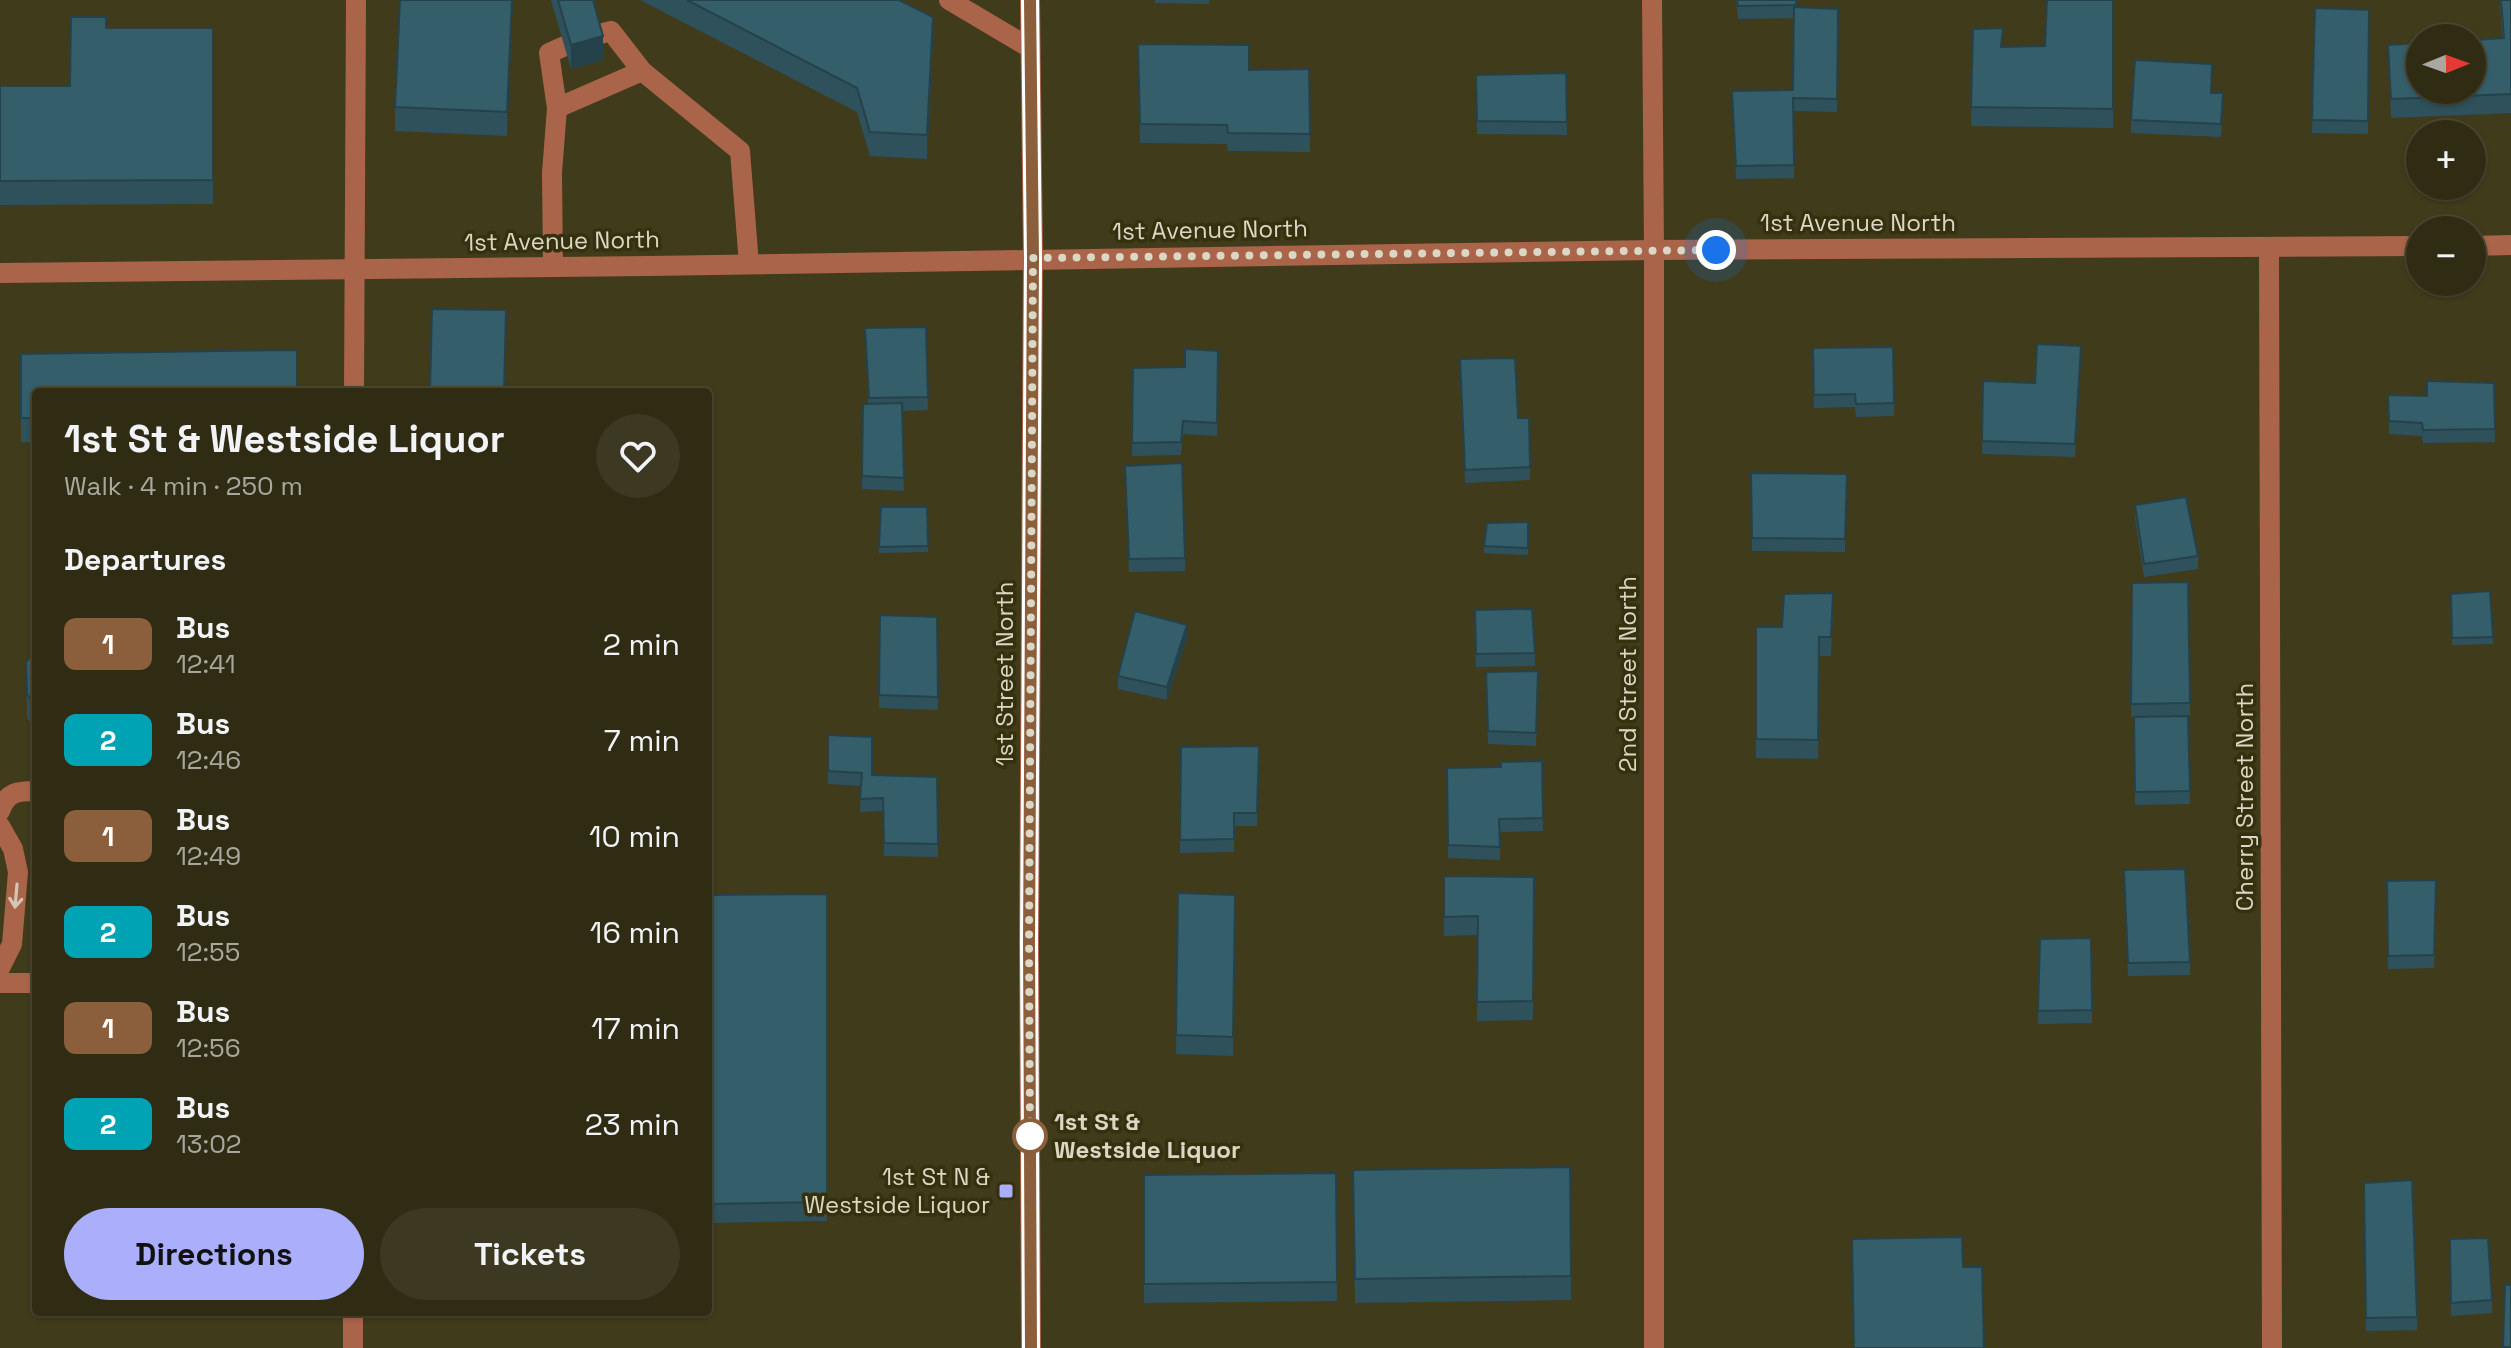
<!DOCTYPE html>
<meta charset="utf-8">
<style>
:root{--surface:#302c14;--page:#3c3822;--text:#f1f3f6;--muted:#a8a7a0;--line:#4b4834;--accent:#abaffb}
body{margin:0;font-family:"Space Grotesk",sans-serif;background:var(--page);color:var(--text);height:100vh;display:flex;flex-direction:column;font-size:30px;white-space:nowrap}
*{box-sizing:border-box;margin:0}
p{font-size:26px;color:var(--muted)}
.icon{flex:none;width:44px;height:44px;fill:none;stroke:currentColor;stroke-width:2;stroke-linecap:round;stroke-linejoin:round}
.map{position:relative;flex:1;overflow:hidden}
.panel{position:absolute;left:32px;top:388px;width:680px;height:928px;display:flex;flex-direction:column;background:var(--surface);border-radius:8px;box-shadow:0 2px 6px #0004,0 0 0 2px var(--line)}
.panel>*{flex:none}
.badge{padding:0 16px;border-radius:12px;font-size:28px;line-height:52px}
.needle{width:52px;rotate:89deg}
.tools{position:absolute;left:2406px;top:24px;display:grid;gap:16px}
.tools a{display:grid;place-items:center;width:80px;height:80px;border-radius:50%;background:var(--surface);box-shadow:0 2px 6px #0004,0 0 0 2px var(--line);font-size:40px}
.you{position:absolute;width:40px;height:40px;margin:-20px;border:6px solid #fff;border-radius:50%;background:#1a73e8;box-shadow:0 0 0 12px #1a73e833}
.map>.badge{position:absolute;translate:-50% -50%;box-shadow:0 0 0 4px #fff}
h2{padding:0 32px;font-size:30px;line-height:72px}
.round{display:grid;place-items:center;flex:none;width:84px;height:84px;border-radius:42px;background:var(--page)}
.overview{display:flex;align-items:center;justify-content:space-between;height:136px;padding:0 32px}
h1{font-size:38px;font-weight:700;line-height:60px}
.action{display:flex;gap:16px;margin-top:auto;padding:16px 32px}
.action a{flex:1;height:92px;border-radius:48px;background:var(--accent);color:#111;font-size:32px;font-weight:700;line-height:92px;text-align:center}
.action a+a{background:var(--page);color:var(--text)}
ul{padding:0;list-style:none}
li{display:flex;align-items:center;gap:24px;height:96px;padding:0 32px}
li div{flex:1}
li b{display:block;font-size:30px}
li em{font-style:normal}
li .badge{min-width:88px;font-weight:700;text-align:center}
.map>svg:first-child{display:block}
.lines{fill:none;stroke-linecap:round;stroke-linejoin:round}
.minor{stroke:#a9644a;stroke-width:20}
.wall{fill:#2e515c}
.shaded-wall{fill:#25424b}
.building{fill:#355e6b;stroke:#25424b;stroke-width:2}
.oneway{stroke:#d3c6b3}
.line-casing{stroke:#fff;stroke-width:18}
.line{stroke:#8b5e3c;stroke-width:12}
.walk{stroke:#dad7c5;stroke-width:8;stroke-dasharray:0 14.4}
.stop-dot{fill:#fff;stroke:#8b5e3c;stroke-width:4}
.poi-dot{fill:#abaffb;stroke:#35310f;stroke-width:3}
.labels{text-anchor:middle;stroke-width:7;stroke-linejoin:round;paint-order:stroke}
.street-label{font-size:24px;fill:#dad7c5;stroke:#35310f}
.stop-label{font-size:24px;font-weight:bold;fill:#dad7c5;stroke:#35310f;text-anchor:start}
.poi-label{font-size:24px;fill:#dad7c5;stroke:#35310f;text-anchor:end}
</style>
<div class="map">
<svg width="2511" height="1348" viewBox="0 0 2511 1348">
<rect width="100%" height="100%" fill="#403b1a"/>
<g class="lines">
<g class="minor">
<polyline points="949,0 1030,48"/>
<polyline points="1030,0 1033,258 1029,943 1031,1348"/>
<polyline points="1652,0 1654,250 1654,1348"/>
<polyline points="596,35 611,31 642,71 740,151 749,264"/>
<polyline points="557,108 642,71"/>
<polyline points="2472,246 2511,245"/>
<polyline points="2269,247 2272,1348"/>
<polyline points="553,267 552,173 557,108 549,53 565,46"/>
<polyline points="0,273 649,266 1654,250 2420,246"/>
<polyline points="354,392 356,0"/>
<path d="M0,811C7,792 17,791 36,791"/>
<polyline points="0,826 13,849 18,872 12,944 0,968"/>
<polyline points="0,983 36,983"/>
<polyline points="353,1348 353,1312"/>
</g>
</g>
<g class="wall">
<polygon points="513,0 507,136 395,131 395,107"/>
<polygon points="551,0 593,0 603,60 571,69"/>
<polygon points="640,0 899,0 933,41 927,159 870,156 857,112"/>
<polygon points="1155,0 1209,0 1209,4 1155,3"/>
<polygon points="1736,0 1796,0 1796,7 1838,9 1837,112 1794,111 1794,178 1736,179 1732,91 1793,90 1794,18 1738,19"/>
<polygon points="2113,0 2113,128 1971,126 1973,29 2003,47 2045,46"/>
<polygon points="2500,0 2511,0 2511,113 2391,118 2388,45 2502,38"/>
<polygon points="2315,8 2369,10 2368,134 2312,133"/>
<polygon points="106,28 213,28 213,204 0,205 0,86 70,86"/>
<polygon points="1138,44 1249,70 1309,69 1310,152 1228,151 1227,144 1140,143"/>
<polygon points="1566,73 1567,135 1477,134 1476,75"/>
<polygon points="2223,106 2221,137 2131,133 2131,120"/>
<polygon points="926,327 928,410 902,411 904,491 862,489 863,404 868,403 865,328"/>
<polygon points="1893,347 1894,416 1856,417 1855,407 1814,408 1813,348"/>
<polygon points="1218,351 1217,436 1183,434 1181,455 1132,456 1133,368 1185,367"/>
<polygon points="21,354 36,392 36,442 21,442"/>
<polygon points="2081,359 2075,457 1982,454 1983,381 2035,383"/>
<polygon points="1460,372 1518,418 1529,418 1530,480 1465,483"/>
<polygon points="2494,383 2495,442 2423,443 2422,436 2389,434 2388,395 2427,396"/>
<polygon points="1125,466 1185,558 1185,571 1129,572"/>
<polygon points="1751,473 1847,474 1845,552 1752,551"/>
<polygon points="2135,505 2198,556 2198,569 2144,577 2135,518"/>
<polygon points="927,507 928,552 879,553 879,547"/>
<polygon points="1528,522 1528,555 1484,553 1484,546"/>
<polygon points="2132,583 2190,703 2190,716 2188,716 2190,804 2135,805 2134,717 2131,717"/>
<polygon points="2451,594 2493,637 2493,644 2452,645"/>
<polygon points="1475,610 1535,653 1535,666 1476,667"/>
<polygon points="1833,612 1831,656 1819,656 1818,759 1756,758 1756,627 1782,627"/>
<polygon points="880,615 937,617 938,710 879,708"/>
<polygon points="1187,638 1167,700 1118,689 1118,676"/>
<polygon points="36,650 36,731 27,718 26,662"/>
<polygon points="1538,671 1536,746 1488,744 1486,672"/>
<polygon points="828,735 872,775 937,777 938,857 884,856 883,811 860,812 861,786 828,784"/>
<polygon points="1259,746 1257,826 1234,826 1234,852 1180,853 1181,747"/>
<polygon points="1542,761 1543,831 1500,832 1500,860 1448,858 1447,768 1501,767"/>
<polygon points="2124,870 2190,962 2190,975 2128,976"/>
<polygon points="1444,876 1534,877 1533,1020 1477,1021 1478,935 1444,936"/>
<polygon points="2436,880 2434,968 2388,969 2387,881"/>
<polygon points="1178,893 1235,895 1233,1056 1176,1054"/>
<polygon points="827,894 827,1221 708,1223 708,895"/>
<polygon points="2091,938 2092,1023 2038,1024 2040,939"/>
<polygon points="1570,1167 1571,1300 1355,1303 1353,1170"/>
<polygon points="1336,1173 1337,1301 1144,1303 1144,1175"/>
<polygon points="2364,1183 2417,1317 2417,1330 2366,1331"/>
<polygon points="2450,1239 2492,1300 2492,1313 2451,1316"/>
</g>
<g class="shaded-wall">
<polygon points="512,0 513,0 507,136 507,112"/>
<polygon points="933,17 933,41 927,159 927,135"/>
<polygon points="603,36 603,60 571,69 571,45"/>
<polygon points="1187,625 1187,638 1167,700 1167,687"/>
</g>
<g class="building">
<polygon points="400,0 512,0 507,112 395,107"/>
<polygon points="558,0 593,0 603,36 571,45"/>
<polygon points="687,0 899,0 933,17 927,135 870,132 857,88"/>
<polygon points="1737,0 1796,0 1796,5 1738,6"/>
<polygon points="2047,0 2113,0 2113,109 1971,107 1973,29 2003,28 2001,47 2045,46"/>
<polygon points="2501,0 2511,0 2511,94 2391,99 2388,45 2420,43 2420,90 2472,90 2472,40 2504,38"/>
<polygon points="1794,7 1838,9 1837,99 1793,98 1794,165 1736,166 1732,91 1793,90"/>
<polygon points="2315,8 2369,10 2368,121 2312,120"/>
<polygon points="71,17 106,17 106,28 213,28 213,180 0,181 0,86 70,86"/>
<polygon points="1138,44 1249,45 1249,70 1309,69 1310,134 1228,133 1227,125 1140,124"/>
<polygon points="2135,60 2212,64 2211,93 2223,93 2221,124 2131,120"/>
<polygon points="1566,73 1567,122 1477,121 1476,75"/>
<polygon points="432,309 506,310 504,392 430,392"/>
<polygon points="926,327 928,397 869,398 865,328"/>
<polygon points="2037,344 2081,346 2075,444 1982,441 1983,381 2035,383"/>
<polygon points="1893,347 1894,403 1856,404 1855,394 1814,395 1813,348"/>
<polygon points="1185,349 1218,351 1217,423 1183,421 1181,442 1132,443 1133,368 1185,367"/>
<polygon points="297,350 297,392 36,392 36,418 21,418 21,354"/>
<polygon points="1515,358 1518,418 1529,418 1530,467 1465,470 1460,359"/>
<polygon points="2427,381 2494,383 2495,429 2423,430 2422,423 2389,421 2388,395 2427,396"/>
<polygon points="902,403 904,478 862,476 863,404"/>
<polygon points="1182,463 1185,558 1129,559 1125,466"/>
<polygon points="1751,473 1847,474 1845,539 1752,538"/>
<polygon points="2186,497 2198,556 2144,564 2135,505"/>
<polygon points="881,507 927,507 928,546 879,547"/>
<polygon points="1528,522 1528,548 1484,546 1487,523"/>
<polygon points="2188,582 2190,703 2131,704 2132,583"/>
<polygon points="2490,591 2493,637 2452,638 2451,594"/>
<polygon points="1833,593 1831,637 1819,637 1818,740 1756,739 1756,627 1782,627 1784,594"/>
<polygon points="1532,609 1535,653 1476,654 1475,610"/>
<polygon points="1135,611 1187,625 1167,687 1118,676"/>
<polygon points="880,615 937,617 938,697 879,695"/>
<polygon points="36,650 36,707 27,694 26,662"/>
<polygon points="1538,671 1536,733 1488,731 1486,672"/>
<polygon points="2188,716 2190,791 2135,792 2134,717"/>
<polygon points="828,735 872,737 872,775 937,777 938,844 884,843 883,798 860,799 862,773 828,771"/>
<polygon points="1259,746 1257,813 1234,813 1234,839 1180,840 1181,747"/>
<polygon points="1542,761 1543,818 1499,819 1500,847 1448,845 1447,768 1501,767 1501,762"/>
<polygon points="33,782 36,782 36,925"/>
<polygon points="2185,869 2190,962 2128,963 2124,870"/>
<polygon points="1444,876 1534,877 1533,1001 1477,1002 1478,916 1444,917"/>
<polygon points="2436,880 2434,955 2388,956 2387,881"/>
<polygon points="1178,893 1235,895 1233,1037 1176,1035"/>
<polygon points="827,894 827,1202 708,1204 708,895"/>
<polygon points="2091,938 2092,1010 2038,1011 2040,939"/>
<polygon points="1570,1167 1571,1276 1355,1279 1353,1170"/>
<polygon points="1336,1173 1337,1282 1144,1284 1144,1175"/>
<polygon points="2412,1180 2417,1317 2366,1318 2364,1183"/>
<polygon points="1962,1237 1963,1267 1982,1267 1984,1348 1854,1348 1852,1239"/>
<polygon points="2488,1238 2492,1300 2451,1303 2450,1239"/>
<polygon points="2505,1285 2511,1285 2511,1347 2503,1347"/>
</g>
<defs><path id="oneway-shaft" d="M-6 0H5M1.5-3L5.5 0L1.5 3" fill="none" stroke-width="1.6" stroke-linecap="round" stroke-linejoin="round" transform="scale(2)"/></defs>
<use class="oneway" href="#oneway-shaft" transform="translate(16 896) rotate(95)"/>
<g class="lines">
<defs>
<polyline id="line" points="1030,0 1033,258 1029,943 1031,1348"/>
</defs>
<use href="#line" class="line-casing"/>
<use href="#line" class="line"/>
<polyline class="walk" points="1030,1136 1029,943 1033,258 1716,250"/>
</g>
<circle class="stop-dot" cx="1030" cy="1136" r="16"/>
<rect class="poi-dot" x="998" y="1183" width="16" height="16" rx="4"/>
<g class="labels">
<g class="street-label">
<text x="1858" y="231">1st Avenue North</text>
<text transform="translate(1210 230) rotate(-1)" y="8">1st Avenue North</text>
<text transform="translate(562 241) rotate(-1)" y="8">1st Avenue North</text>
<text transform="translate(1005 674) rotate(-90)" y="8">1st Street North</text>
<text transform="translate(1628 674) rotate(-90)" y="8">2nd Street North</text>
<text transform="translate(2245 797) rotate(-90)" y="8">Cherry Street North</text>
</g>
<g class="stop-label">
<text x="1054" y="1130">1st St &amp;<tspan x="1054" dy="28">Westside Liquor</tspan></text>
</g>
<g class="poi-label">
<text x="990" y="1185">1st St N &amp;<tspan x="990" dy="28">Westside Liquor</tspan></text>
</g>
</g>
</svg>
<div class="tools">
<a><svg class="needle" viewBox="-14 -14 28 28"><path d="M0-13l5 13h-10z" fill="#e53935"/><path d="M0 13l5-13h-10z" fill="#a8a7a0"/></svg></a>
<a>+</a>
<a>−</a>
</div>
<div class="you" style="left:1716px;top:250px"></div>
<section class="panel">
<div class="overview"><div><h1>1st St &amp; Westside Liquor</h1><p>Walk · 4 min · 250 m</p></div><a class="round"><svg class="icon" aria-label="heart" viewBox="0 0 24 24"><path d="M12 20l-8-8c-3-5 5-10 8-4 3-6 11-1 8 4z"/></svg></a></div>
<h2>Departures</h2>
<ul>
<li><span class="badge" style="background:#8b5e3c;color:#fff">1</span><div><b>Bus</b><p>12:41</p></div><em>2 min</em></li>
<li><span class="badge" style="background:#00a3b4;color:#fff">2</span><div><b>Bus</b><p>12:46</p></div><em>7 min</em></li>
<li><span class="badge" style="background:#8b5e3c;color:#fff">1</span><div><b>Bus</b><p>12:49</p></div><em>10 min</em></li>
<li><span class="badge" style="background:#00a3b4;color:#fff">2</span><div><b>Bus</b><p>12:55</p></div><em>16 min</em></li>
<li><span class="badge" style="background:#8b5e3c;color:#fff">1</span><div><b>Bus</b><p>12:56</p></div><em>17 min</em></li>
<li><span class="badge" style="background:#00a3b4;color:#fff">2</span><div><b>Bus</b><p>13:02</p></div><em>23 min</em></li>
</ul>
<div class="action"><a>Directions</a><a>Tickets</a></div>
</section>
</div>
